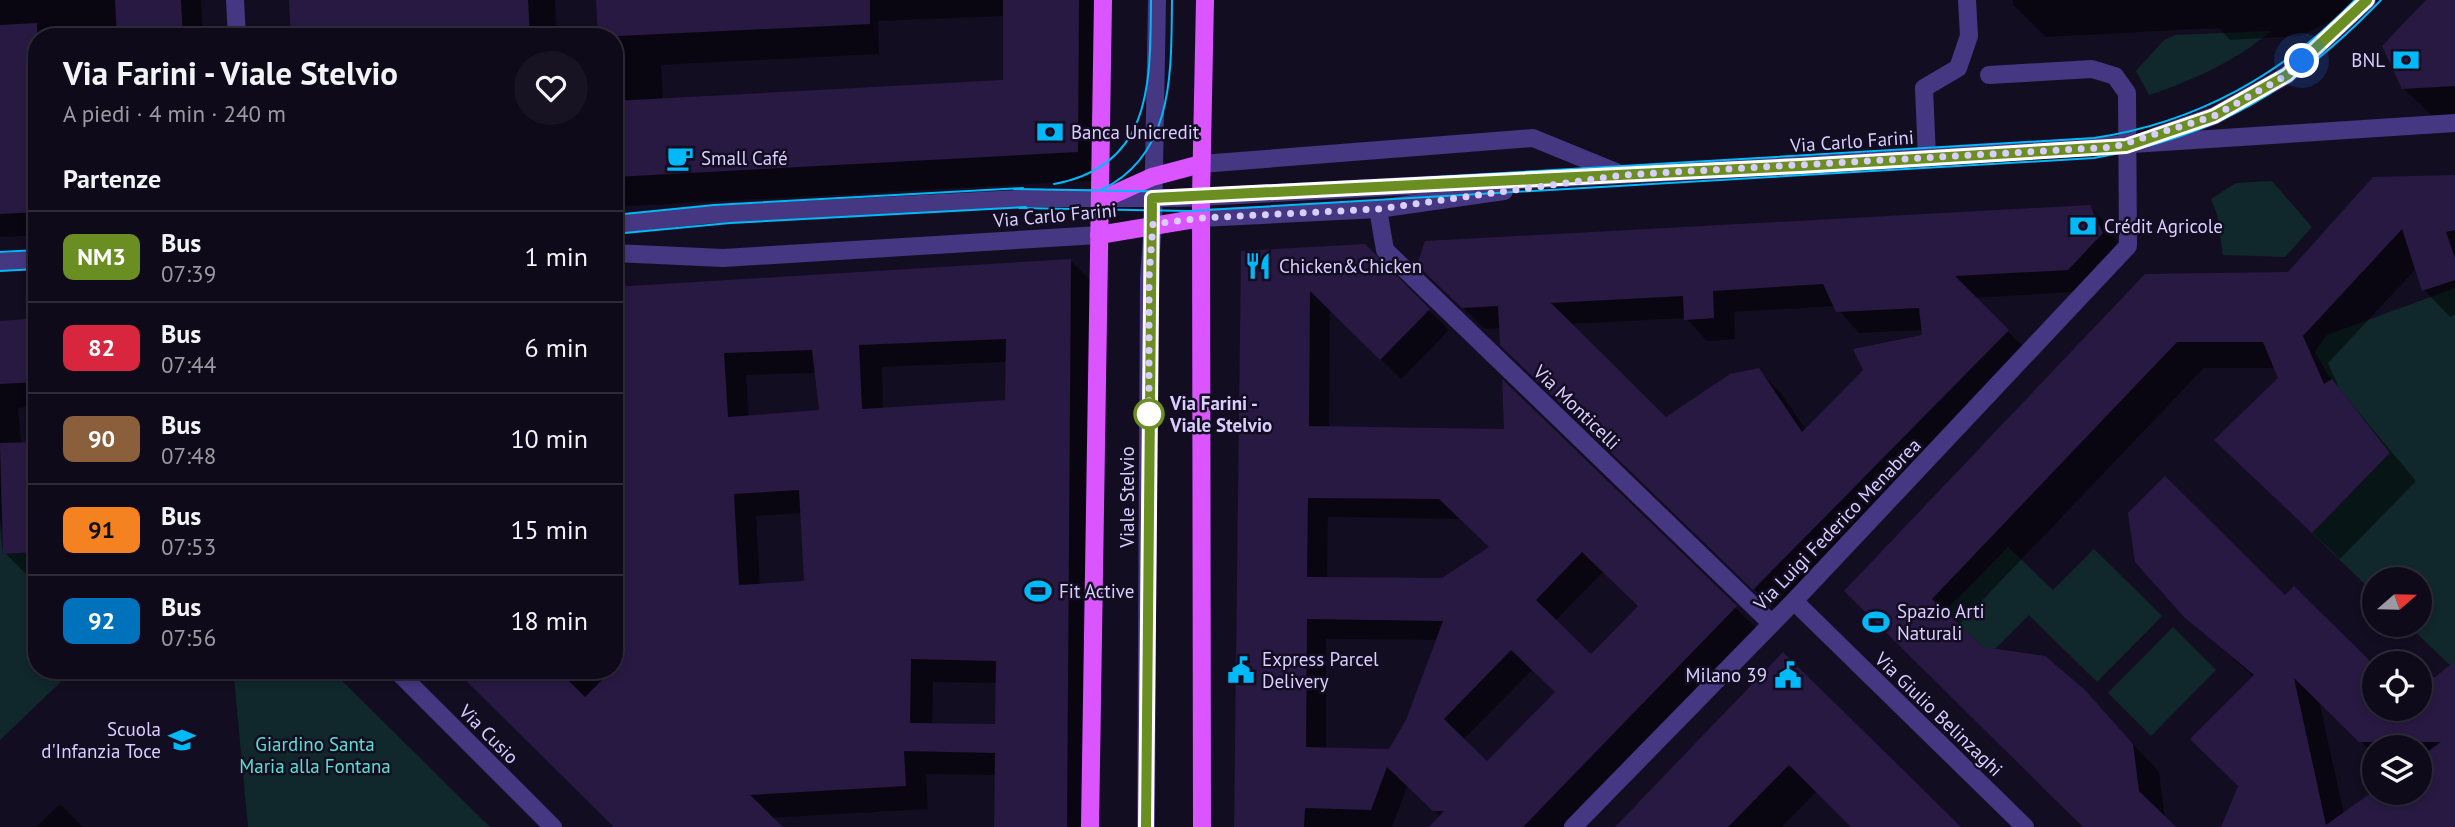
<!DOCTYPE html>
<html lang="it">
<meta charset="utf-8">
<style>
:root{--surface:#0e0a19;--page:#171322;--text:#f1f3f6;--muted:#9b9aa2;--line:#2e2b38}
body{margin:0;font-family:"PT Sans",sans-serif;background:var(--page);color:var(--text);height:100vh;display:flex;flex-direction:column;font-size:26px;white-space:nowrap}
*{box-sizing:border-box;margin:0}
p{font-size:23px;color:var(--muted)}
.icon{flex:none;width:38px;height:38px;fill:none;stroke:currentColor;stroke-width:2;stroke-linecap:round;stroke-linejoin:round}
.map{position:relative;flex:1;overflow:hidden}
.side{position:absolute;left:28px;top:28px;width:595px;height:651px;display:flex;flex-direction:column;background:var(--surface);border-radius:28px;box-shadow:0 4px 10px #0003,0 0 0 2px var(--line)}
.side>*{flex:none}
.badge{padding:0 14px;border-radius:10px;font-size:24px;line-height:46px}
.needle{width:46px;rotate:70deg}
.tools{position:absolute;left:2362px;top:567px;display:grid;gap:14px}
.tools a{display:grid;place-items:center;width:70px;height:70px;border-radius:50%;background:var(--surface);box-shadow:0 4px 10px #0003,0 0 0 2px var(--line);font-size:35px}
.you{position:absolute;width:35px;height:35px;margin:-18px;border:5px solid #fff;border-radius:50%;background:#1a73e8;box-shadow:0 0 0 10px #1a73e833}
.map>.badge{position:absolute;translate:-50% -50%;box-shadow:0 0 0 4px #fff}
h2{padding:0 35px;font-size:26px;line-height:63px}
.round{display:grid;place-items:center;flex:none;width:74px;height:74px;border-radius:37px;background:var(--page)}
.headline{display:flex;align-items:center;justify-content:space-between;height:119px;padding:0 35px}
h1{font-size:33px;font-weight:700;line-height:52px}
ul{padding:0;list-style:none}
li{display:flex;align-items:center;gap:21px;height:91px;padding:0 35px;border-top:2px solid var(--line)}
li div{flex:1}
li b{display:block;font-size:26px}
li em{font-style:normal}
li .badge{min-width:77px;font-weight:700;text-align:center}
.map>svg:first-child{display:block}
.green{fill:#10282b}
.shadow{fill:#0007;fill-rule:evenodd}
.building{fill:#281942;fill-rule:evenodd}
.lines{fill:none;stroke-linecap:round;stroke-linejoin:round}
.minor{stroke:#453781;stroke-width:18}
.major{stroke:#da54ff;stroke-width:18}
.tram{stroke:#00b9f8;stroke-width:2}
.line-casing{stroke:#fff;stroke-width:16}
.line{stroke:#6b8e23;stroke-width:10}
.walk{stroke:#dacdff;stroke-width:7;stroke-dasharray:0 12.6}
.stop-dot{fill:#fff;stroke:#6b8e23;stroke-width:3.5}
.labels{text-anchor:middle;stroke-width:5;stroke-linejoin:round;paint-order:stroke}
.poi-label{font-size:19px;fill:#dacdff;stroke:#130d21;text-anchor:start}
.street-label{font-size:19px;fill:#dacdff;stroke:#130d21}
.stop-label{font-size:19px;font-weight:bold;fill:#dacdff;stroke:#130d21;text-anchor:start}
.park-label{font-size:19px;fill:#58e0d3;stroke:#130d21}
</style>
<div class="map">
<svg width="2455" height="827" viewBox="0 0 2455 827">
<rect width="100%" height="100%" fill="#130d21"/>
<g class="green">
<path d="M2271,31C2234,62 2194,80 2149,95L2136,71L2163,41L2175,35Z"/>
<polygon points="2272,181 2312,227 2285,257 2223,255 2217,214 2211,199 2236,183"/>
<polygon points="2455,288 2455,670 2408,625 2420,625 2420,579 2375,579 2375,594 2312,533 2390,453 2327,373 2315,352 2327,335"/>
<polygon points="0,525 3,554 37,552 37,670 73,670 0,740"/>
<polygon points="2008,547 2053,590 2094,549 2162,616 2097,682 2029,615 1990,654 1945,611"/>
<polygon points="2173,627 2216,670 2151,736 2108,693"/>
<polygon points="334,673 490,827 248,827 234,677"/>
</g>
<g class="shadow">
<polygon points="0,0 201,0 203,37 37,37 37,235 0,237"/>
<polygon points="290,0 555,0 557,37 292,37"/>
<path d="M597,0H1108L1107,180L614,207V37H600ZM1004,16L1005,82L663,100L661,65L879,54L878,21Z"/>
<polygon points="2013,0 2353,0 2332,21 2301,36 2230,40 2219,28 2046,37 2013,5"/>
<polygon points="2428,0 2455,0 2455,120 2437,121 2403,88"/>
<polygon points="2455,177 2455,315 2450,317 2424,290 2417,268 2328,363 2340,390 2416,481 2340,559 2243,467 2281,378 2276,368 2204,368 1958,626 1982,649 2084,691 2159,772 2165,819 2173,827 2085,827 1847,591 2146,275 2289,274"/>
<path d="M2089,206L2111,228L2123,256L2090,291L1974,298L2029,352L1776,610L1524,367L1501,328L1485,329L1441,286ZM1835,306L1859,333L1923,330L1924,336L1865,370L1806,430L1780,392L1758,370L1666,419L1570,324L1686,318L1707,341L1735,339L1734,312Z"/>
<path d="M1364,246L1449,330L1401,379L1330,308L1329,428L1506,431L1504,383L1756,628L1563,827H1432L1441,817L1408,785L1392,827H1236L1242,252ZM1328,517L1461,519L1491,548L1443,580L1327,579ZM1604,571L1640,606L1591,657L1555,621ZM1326,639L1438,640L1407,720L1390,751L1326,750ZM1533,669L1557,692L1487,764L1463,740Z"/>
<path d="M1071,261L1094,284L1088,827H995L996,775L926,774L928,809L771,818L780,827H616L457,670H614V288ZM1007,362L1006,402L883,409L882,367ZM816,373L821,412L749,417L746,375ZM802,513L806,583L760,586L756,516ZM933,682L997,683V726L932,725Z"/>
<polygon points="37,320 37,406 18,408 21,444 37,443 37,577 29,577 5,553 0,516 0,323"/>
<path d="M2185,616L2375,709H2420L2436,679L2455,672V827H2222L2240,786L2254,677ZM2319,700L2375,756V747H2420V793H2375L2344,814Z"/>
<polygon points="1783,654 1959,827 1853,827 1817,791 1782,827 1618,827"/>
<polygon points="60,804 83,827 36,827"/>
</g>
<g class="building">
<polygon points="115,0 181,0 183,37 117,37"/>
<polygon points="289,0 528,0 530,37 291,37"/>
<polygon points="596,0 870,0 870,24 598,37"/>
<polygon points="1003,0 1079,0 1078,152 614,177 614,101 1003,80"/>
<polygon points="2426,0 2455,0 2455,86 2402,89 2382,46"/>
<polygon points="37,23 37,212 0,214 0,25"/>
<polygon points="2455,175 2455,230 2446,232 2455,258 2455,280 2422,291 2402,229 2303,336 2324,384 2332,379 2390,453 2312,533 2214,440 2278,378 2263,342 2177,342 1932,599 1983,647 2045,656 2085,690 2133,744 2139,791 2176,827 2083,827 1844,591 2145,274 2288,272 2373,177"/>
<path d="M2090,205L2103,233L2068,270L1955,276L2009,330L1753,590L1500,345L1498,306L1462,308L1417,265L1425,241ZM1823,284L1836,312L1919,308L1922,335L1853,349L1863,370L1802,432L1759,368L1730,374L1666,417L1551,303L1683,296L1684,320L1714,318L1713,291Z"/>
<path d="M1365,244L1430,309L1380,360L1310,291L1309,426L1504,429L1502,379L1737,606L1523,827H1429L1444,811H1433L1387,767L1371,810L1305,808L1304,827H1234L1241,251ZM1308,498L1439,499L1489,547L1442,578L1307,577ZM1582,552L1638,606L1591,654L1536,600ZM1307,619L1443,621L1406,720L1389,749L1306,747ZM1511,650L1555,692L1487,761L1444,719Z"/>
<path d="M1071,259L1067,827H994L995,753L904,751L906,786L750,795L783,827H614L455,670H558L585,697L624,658L614,459V287ZM1006,339L1005,400L862,409L859,345ZM812,350L819,410L728,417L724,353ZM799,490L804,581L739,585L734,494ZM911,659L996,661L995,724L910,723Z"/>
<polygon points="37,318 37,382 0,384 0,321"/>
<polygon points="37,442 37,552 3,554 0,443"/>
<path d="M2165,476L2285,595L2294,586L2375,666V709H2420V676L2435,677L2455,661V827H2221L2238,786L2190,739L2254,675L2184,617L2135,562L2128,513ZM2294,678L2359,742H2441L2420,757V793H2375V790L2326,825Z"/>
<polygon points="1783,652 1961,827 1851,827 1789,765 1728,827 1615,827"/>
</g>
<g class="lines">
<g class="minor">
<polyline points="235,0 237,37"/>
<polyline points="2156,136 2214,116 2287,75 2367,0"/>
<polyline points="1927,158 1924,88 1958,68 1969,36 1967,0"/>
<polyline points="1201,164 1533,138 1616,172"/>
<polyline points="1378,209 1385,250 1771,623"/>
<polyline points="1201,218 1378,209 1504,191"/>
<polyline points="614,225 704,215 1036,198 1181,198 1825,164 2455,123"/>
<polyline points="614,253 723,258 1099,235"/>
<polyline points="0,262 37,260"/>
<polyline points="1794,601 2025,827"/>
<polyline points="396,670 553,827"/>
<polyline points="1146,827 1149,278 1153,224 1157,0"/>
<polyline points="1573,827 1794,601 2128,246 2127,93 2115,76 2092,69 1989,75"/>
</g>
<g class="major">
<polyline points="1101,200 1152,177 1201,164"/>
<polyline points="1099,235 1201,218"/>
<polyline points="1090,827 1103,0"/>
<polyline points="1202,827 1201,196 1205,0"/>
</g>
<g class="tram">
<path d="M1054,184C1154,166 1150,80 1151,0"/>
<path d="M1014,189L1185,192L2094,138C2196,123 2284,74 2355,0"/>
<path d="M1101,190C1175,155 1171,71 1172,0"/>
<path d="M1019,208L1189,211L2094,158C2218,137 2295,89 2381,0"/>
<polyline points="614,215 714,205 1023,188"/>
<polyline points="614,234 730,223 1026,207"/>
<polyline points="0,252 37,250"/>
<polyline points="0,271 37,269"/>
</g>
</g>
<g class="lines">
<defs>
<polyline id="line" points="1146,827 1152,198 1800,166 2126,146 2214,116 2287,75 2367,0"/>
</defs>
<use href="#line" class="line-casing"/>
<use href="#line" class="line"/>
<polyline class="walk" points="1149,414 1149,420 1149,278 1153,224 1201,218 1378,209 1623,175 2114,147 2214,116 2287,75 2302,61"/>
</g>
<defs>
<symbol id="bank-bare" viewBox="-9 -9 18 18"><path d="M-6-4H6V4H-6ZM0-2.3a2.3 2.3 0 1 0 0 4.6a2.3 2.3 0 1 0 0-4.6Z" fill="#00b9f8" stroke="#130d21" stroke-width="2.5" paint-order="stroke"/></symbol>
<symbol id="cafe-bare" viewBox="-9 -9 18 18"><path d="M-5.5-4.5H6V0H3Q3 3.5 0 3.5H-2.5Q-5.5 3.5-5.5 0ZM3-3.2v2h1.7v-2ZM-6 4.5H4V6H-6Z" fill="#00b9f8" stroke="#130d21" stroke-width="2.5" paint-order="stroke"/></symbol>
<symbol id="restaurant-bare" viewBox="-9 -9 18 18"><path d="M-5-6h1v4h1v-4h1v4h1v-4h1v5L-1.5 .5V6h-2V.5L-5-1ZM5-6V6H3V1.5H1.5Q1.5-4 5-6Z" fill="#00b9f8" stroke="#130d21" stroke-width="2.5" paint-order="stroke"/></symbol>
<symbol id="stadium-bare" viewBox="-9 -9 18 18"><path d="M0-5a6.5 5 0 1 0 0 10a6.5 5 0 1 0 0-10ZM-3.5-1.8h7v3.6h-7Z" fill="#00b9f8" stroke="#130d21" stroke-width="2.5" paint-order="stroke"/></symbol>
<symbol id="civic-bare" viewBox="-9 -9 18 18"><path d="M-.6-6.5H3V-4.5H.6V-3L4-1V1h2V6H-6V1h2V-1L-.6-3ZM-1.2 2.5V6h2.4V2.5Z" fill="#00b9f8" stroke="#130d21" stroke-width="2.5" paint-order="stroke"/></symbol>
<symbol id="school-bare" viewBox="-9 -9 18 18"><path d="M0-5L7-2L0 1L-7-2ZM-4 1L0 2.5L4 1V4Q0 6-4 4Z" fill="#00b9f8" stroke="#130d21" stroke-width="2.5" paint-order="stroke"/></symbol>
</defs>
<g fill-rule="evenodd">
<use href="#bank-bare" x="2387" y="41" width="38" height="38"/>
<use href="#bank-bare" x="1031" y="113" width="38" height="38"/>
<use href="#cafe-bare" x="661" y="139" width="38" height="38"/>
<use href="#bank-bare" x="2064" y="207" width="38" height="38"/>
<use href="#restaurant-bare" x="1239" y="247" width="38" height="38"/>
<use href="#stadium-bare" x="1019" y="572" width="38" height="38"/>
<use href="#stadium-bare" x="1857" y="603" width="38" height="38"/>
<use href="#civic-bare" x="1222" y="651" width="38" height="38"/>
<use href="#civic-bare" x="1769" y="656" width="38" height="38"/>
<use href="#school-bare" x="163" y="721" width="38" height="38"/>
</g>
<circle class="stop-dot" cx="1149" cy="414" r="14"/>
<g class="labels">
<g class="poi-label">
<text x="2385" y="67" text-anchor="end">BNL</text>
<text x="1071" y="139">Banca Unicredit</text>
<text x="701" y="165">Small Café</text>
<text x="2104" y="233">Crédit Agricole</text>
<text x="1279" y="273">Chicken&amp;Chicken</text>
<text x="1059" y="598">Fit Active</text>
<text x="1897" y="618">Spazio Arti<tspan x="1897" dy="22">Naturali</tspan></text>
<text x="1262" y="666">Express Parcel<tspan x="1262" dy="22">Delivery</tspan></text>
<text x="1767" y="682" text-anchor="end">Milano 39</text>
<text x="161" y="736" text-anchor="end">Scuola<tspan x="161" dy="22">d'Infanzia Toce</tspan></text>
</g>
<g class="street-label">
<text transform="translate(1852 141) rotate(-4)" y="7">Via Carlo Farini</text>
<text transform="translate(1055 215) rotate(-5)" y="7">Via Carlo Farini</text>
<text transform="translate(1577 407) rotate(44)" y="7">Via Monticelli</text>
<text transform="translate(1127 497) rotate(-90)" y="7">Viale Stelvio</text>
<text transform="translate(1837 524) rotate(-46)" y="7">Via Luigi Federico Menabrea</text>
<text transform="translate(1939 714) rotate(44)" y="7">Via Giulio Belinzaghi</text>
<text transform="translate(489 734) rotate(45)" y="7">Via Cusio</text>
</g>
<g class="stop-label">
<text x="1170" y="410">Via Farini -<tspan x="1170" dy="22">Viale Stelvio</tspan></text>
</g>
<g class="park-label">
<text x="315" y="751">Giardino Santa<tspan x="315" dy="22">Maria alla Fontana</tspan></text>
</g>
</g>
</svg>
<div class="tools">
<a><svg class="needle" viewBox="-14 -14 28 28"><path d="M0-13l5 13h-10z" fill="#e53935"/><path d="M0 13l5-13h-10z" fill="#9b9aa2"/></svg></a>
<a><svg class="icon" aria-label="locate" viewBox="0 0 24 24"><circle cx="12" cy="12" r="6"/><path d="M12 2v4M12 18v4M2 12h4M18 12h4"/></svg></a>
<a><svg class="icon" aria-label="layers" viewBox="0 0 24 24"><path d="M12 4l9 5-9 5-9-5zM3 14l9 5 9-5"/></svg></a>
</div>
<div class="you" style="left:2302px;top:61px"></div>
<section class="side">
<div class="headline"><div><h1>Via Farini - Viale Stelvio</h1><p>A piedi · 4 min · 240 m</p></div><a class="round"><svg class="icon" aria-label="heart" viewBox="0 0 24 24"><path d="M12 20l-8-8c-3-5 5-10 8-4 3-6 11-1 8 4z"/></svg></a></div>
<h2>Partenze</h2>
<ul>
<li><span class="badge" style="background:#6b8e23;color:#fff">NM3</span><div><b>Bus</b><p>07:39</p></div><em>1 min</em></li>
<li><span class="badge" style="background:#d7263d;color:#fff">82</span><div><b>Bus</b><p>07:44</p></div><em>6 min</em></li>
<li><span class="badge" style="background:#8b5e3c;color:#fff">90</span><div><b>Bus</b><p>07:48</p></div><em>10 min</em></li>
<li><span class="badge" style="background:#f58220;color:#111">91</span><div><b>Bus</b><p>07:53</p></div><em>15 min</em></li>
<li><span class="badge" style="background:#0072bc;color:#fff">92</span><div><b>Bus</b><p>07:56</p></div><em>18 min</em></li>
</ul>
</section>
</div>
